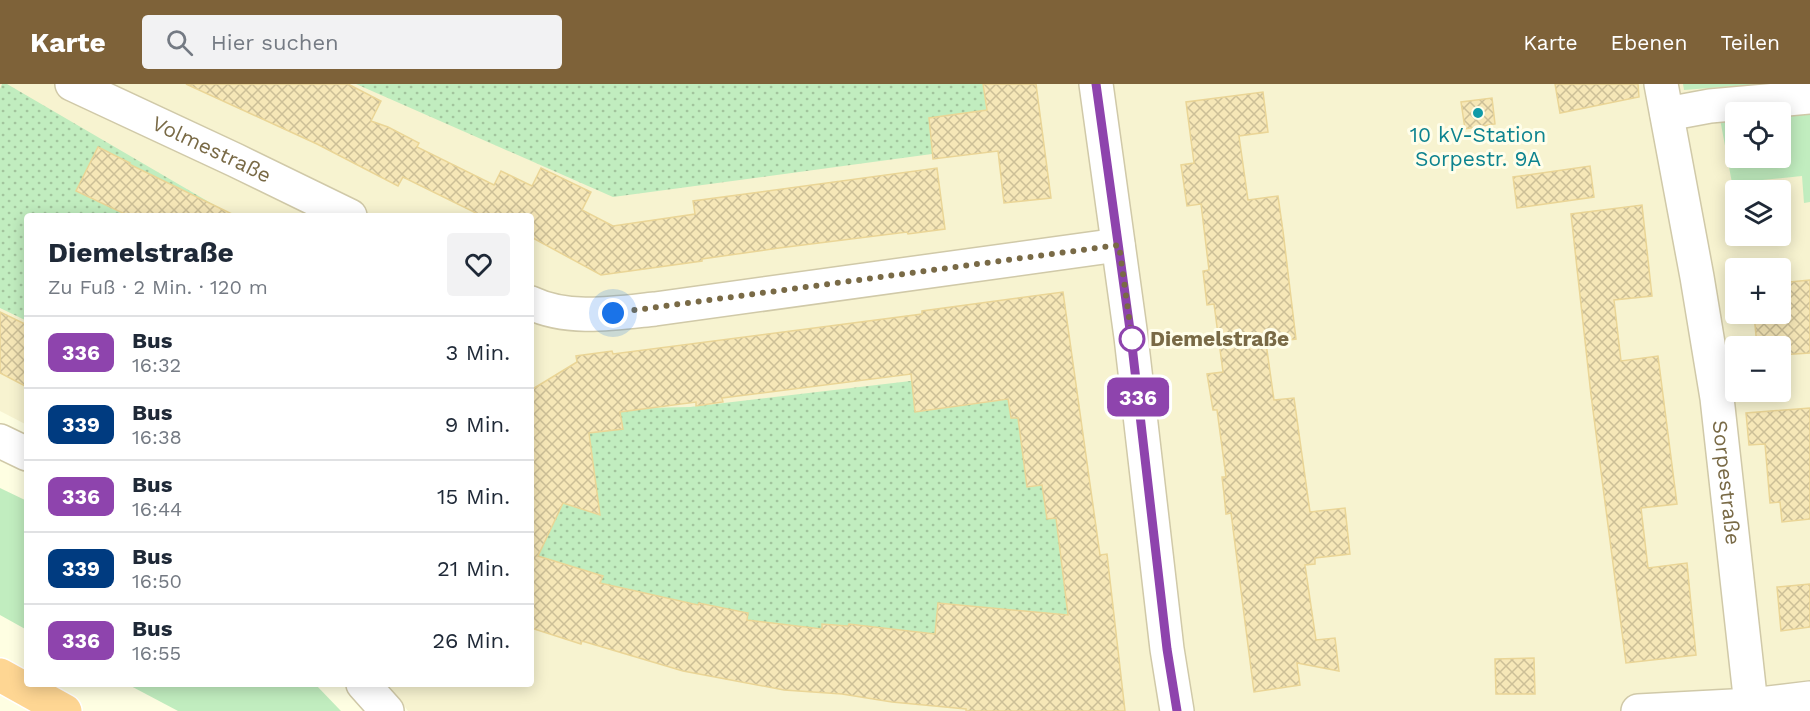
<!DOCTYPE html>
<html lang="de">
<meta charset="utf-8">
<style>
:root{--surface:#fff;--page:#f2f2f3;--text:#1f2937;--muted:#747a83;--line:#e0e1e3;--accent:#7e6239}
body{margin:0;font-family:"Work Sans",sans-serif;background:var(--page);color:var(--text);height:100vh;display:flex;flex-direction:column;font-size:22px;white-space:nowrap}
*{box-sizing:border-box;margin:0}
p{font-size:20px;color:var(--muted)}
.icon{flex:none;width:33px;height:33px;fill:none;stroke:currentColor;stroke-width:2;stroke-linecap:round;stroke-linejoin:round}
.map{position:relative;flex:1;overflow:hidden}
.sheet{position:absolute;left:24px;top:129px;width:510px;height:474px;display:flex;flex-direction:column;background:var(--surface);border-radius:6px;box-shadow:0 3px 15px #0003}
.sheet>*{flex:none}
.badge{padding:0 12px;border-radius:9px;font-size:21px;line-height:39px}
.fabs{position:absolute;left:1725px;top:18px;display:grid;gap:12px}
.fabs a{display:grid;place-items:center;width:66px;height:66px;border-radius:6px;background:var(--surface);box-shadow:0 3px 15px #0003;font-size:30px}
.you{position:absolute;width:30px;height:30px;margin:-15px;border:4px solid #fff;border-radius:50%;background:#1a73e8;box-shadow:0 0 0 9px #1a73e833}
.map>.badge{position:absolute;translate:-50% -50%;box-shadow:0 0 0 3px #fff}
.round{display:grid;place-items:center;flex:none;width:63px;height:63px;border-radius:6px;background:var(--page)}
.headline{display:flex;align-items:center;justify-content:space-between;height:102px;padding:0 24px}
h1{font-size:28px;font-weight:700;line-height:45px}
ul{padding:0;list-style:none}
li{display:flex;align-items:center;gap:18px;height:72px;padding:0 24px;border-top:2px solid var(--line)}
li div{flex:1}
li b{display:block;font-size:22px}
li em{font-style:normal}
li .badge{min-width:66px;font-weight:700;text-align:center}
header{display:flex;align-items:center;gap:36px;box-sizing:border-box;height:84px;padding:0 30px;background:var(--accent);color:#fff}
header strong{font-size:28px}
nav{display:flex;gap:33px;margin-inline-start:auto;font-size:21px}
.search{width:420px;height:54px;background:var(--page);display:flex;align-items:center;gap:15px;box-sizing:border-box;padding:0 21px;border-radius:6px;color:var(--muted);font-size:22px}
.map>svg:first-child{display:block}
.residential{fill:#f7f3d0;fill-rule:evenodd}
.grass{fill:#c1edbf}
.garden{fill:url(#garden-dots)}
.building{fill:url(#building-cross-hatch);stroke:#ead596;stroke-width:1.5;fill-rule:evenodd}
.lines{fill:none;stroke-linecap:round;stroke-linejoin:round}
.minor-casing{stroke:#d0c9a8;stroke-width:36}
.tertiary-casing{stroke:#d0c9a8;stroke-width:36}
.motorway-casing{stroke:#fff;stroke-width:36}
.minor{stroke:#fff;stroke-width:33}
.tertiary{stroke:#fff;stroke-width:33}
.motorway{stroke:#fed693;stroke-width:33}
.line-casing{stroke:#fff;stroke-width:14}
.line{stroke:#8e44ad;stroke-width:9}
.walk{stroke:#796a46;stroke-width:6;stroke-dasharray:0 10.8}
.culture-dot{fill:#0f9aa8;stroke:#fffeea;stroke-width:2}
.stop-dot{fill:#fff;stroke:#8e44ad;stroke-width:3}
.labels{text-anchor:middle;stroke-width:6;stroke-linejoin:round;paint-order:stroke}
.culture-label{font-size:21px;fill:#0d838f;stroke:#fffeea}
.street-label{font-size:21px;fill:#796a46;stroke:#fffeea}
.stop-label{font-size:21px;font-weight:bold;fill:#796a46;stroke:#fffeea;text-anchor:start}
</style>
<header>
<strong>Karte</strong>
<div class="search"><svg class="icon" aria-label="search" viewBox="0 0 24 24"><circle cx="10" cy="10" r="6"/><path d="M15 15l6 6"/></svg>Hier suchen</div>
<nav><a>Karte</a><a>Ebenen</a><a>Teilen</a></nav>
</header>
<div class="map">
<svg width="1810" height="627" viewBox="0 0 1810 627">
<defs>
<pattern id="garden-dots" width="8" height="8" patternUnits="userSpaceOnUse" patternTransform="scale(1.5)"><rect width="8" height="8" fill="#c1edbf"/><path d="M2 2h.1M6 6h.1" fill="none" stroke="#a2c49d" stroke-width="1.8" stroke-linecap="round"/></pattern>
<pattern id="building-cross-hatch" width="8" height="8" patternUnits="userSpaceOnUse" patternTransform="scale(1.5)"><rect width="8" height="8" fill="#f6e7b7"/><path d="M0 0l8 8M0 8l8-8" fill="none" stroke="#ccbf97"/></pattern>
</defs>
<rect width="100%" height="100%" fill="#fefee2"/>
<path class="residential" d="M0,0H1810V627H408L388,600H531V132H27V341L0,327ZM1736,28H1780V74H1736ZM1736,106H1780V152H1736ZM1736,184H1780V230H1736ZM1736,262H1780V308H1736Z"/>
<g class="grass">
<polygon points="1683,0 1761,0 1684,6"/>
<polygon points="1810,27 1810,118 1804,119 1802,92 1732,99 1720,35 1735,34 1736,74 1780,74 1781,30"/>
<polygon points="0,404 27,417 27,546 0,531"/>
<polygon points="127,600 315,600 341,627 178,627"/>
</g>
<g class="garden">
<polygon points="2,0 7,0 233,132 27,132 27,237 0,224 0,5"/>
<polygon points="356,0 983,0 991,62 613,113"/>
<polygon points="1019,261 1086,528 1078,599 531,500 531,401 602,325 690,323 919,296"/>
</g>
<g class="building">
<polygon points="186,0 348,0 381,17 371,37 388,43 419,59 417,63 494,101 501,87 532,102 541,84 591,108 582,126 613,142 695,130 693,117 937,84 945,145 908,150 907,148 779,164 702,175 702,177 601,191 531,153 531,132 482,132 403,93 398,102 317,60"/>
<polygon points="983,0 1036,0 1051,114 1004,119 998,67 933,75 929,34 987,26"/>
<polygon points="1555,0 1638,0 1639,13 1560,29"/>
<polygon points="1263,8 1268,48 1239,52 1248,116 1278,112 1283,147 1296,255 1266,259 1274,316 1294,314 1310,428 1345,424 1350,470 1315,474 1315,480 1305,481 1316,556 1335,554 1339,587 1297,579 1300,601 1254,608 1231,429 1226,430 1224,410 1222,393 1226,393 1217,326 1213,326 1207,290 1223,288 1214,220 1207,221 1203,187 1209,186 1201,120 1187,122 1181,81 1194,79 1186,18"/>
<polygon points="1492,14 1495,40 1465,45 1461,18"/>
<polygon points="98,63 130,79 129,80 236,132 129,132 76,107"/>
<polygon points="1590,82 1594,113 1517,124 1513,93"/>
<polygon points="1642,121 1652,212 1614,216 1621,277 1658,272 1677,420 1641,424 1648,484 1687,479 1696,571 1626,579 1591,311 1571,130"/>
<polygon points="1810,196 1810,269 1780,271 1780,262 1757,262 1754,230 1780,230 1780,199"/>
<path d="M1063,208L1100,471L1107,470L1125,627H966V625L892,618L842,610L784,606L683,587L582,557L581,560L531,544V306L577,278L576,272L612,267L613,270L845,240L922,230V227ZM911,290L915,328L1008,315L1011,334H1018L1027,403L1042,401L1047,435L1056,434L1068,531L938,519L935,550L849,540L848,542L822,540V545L747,536L748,529L699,519L698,521L600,499L603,492L538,472L563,419L600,431L589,349L623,345L620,328L696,318V322L723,318L722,314Z"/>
<polygon points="0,228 27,241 27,303 0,289"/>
<polygon points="1810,324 1810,435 1782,438 1780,418 1770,419 1765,360 1749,361 1746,329"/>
<polygon points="1810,500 1810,543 1781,547 1777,503"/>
<polygon points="1534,574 1535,610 1496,610 1495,575"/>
</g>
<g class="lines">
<defs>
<g id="minor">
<path id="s1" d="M72,0L235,76L350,132"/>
<polyline points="1096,0 1131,253 1167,565 1177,627"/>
<path id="s2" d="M1661,0L1697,193L1717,314L1751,621"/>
<polyline points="1667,30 1710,22 1810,13"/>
<path d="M531,219C568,237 616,229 655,225L1118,161"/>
<polyline points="1638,627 1751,621 1810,614"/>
</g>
<g id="tertiary">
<polyline points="0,357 27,370"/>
<polyline points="363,600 387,627"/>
</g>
<polyline id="motorway" points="0,591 65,627"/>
</defs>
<use href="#minor" class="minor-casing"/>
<use href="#tertiary" class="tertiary-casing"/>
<use href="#motorway" class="motorway-casing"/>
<use href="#minor" class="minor"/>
<use href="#tertiary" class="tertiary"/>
<use href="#motorway" class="motorway"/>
</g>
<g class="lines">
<defs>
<polyline id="line" points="1096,0 1131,253 1167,565 1177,627"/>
</defs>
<use href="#line" class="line-casing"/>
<use href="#line" class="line"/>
<polyline class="walk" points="613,229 1119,161 1132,255"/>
</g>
<circle class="culture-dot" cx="1478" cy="29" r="6"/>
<circle class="stop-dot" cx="1132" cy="255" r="12"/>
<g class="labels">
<g class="culture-label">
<text x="1478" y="58">10 kV-Station<tspan x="1478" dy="24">Sorpestr. 9A</tspan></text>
</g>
<g class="street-label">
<text dy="7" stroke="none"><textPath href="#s1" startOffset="154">Volmestraße</textPath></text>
<text dy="7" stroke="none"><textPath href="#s2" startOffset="404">Sorpestraße</textPath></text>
</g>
<g class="stop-label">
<text x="1150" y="262">Diemelstraße</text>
</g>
</g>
</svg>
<div class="fabs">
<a><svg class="icon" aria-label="locate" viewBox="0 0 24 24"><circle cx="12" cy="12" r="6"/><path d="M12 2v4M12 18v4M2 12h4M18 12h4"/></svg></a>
<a><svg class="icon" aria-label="layers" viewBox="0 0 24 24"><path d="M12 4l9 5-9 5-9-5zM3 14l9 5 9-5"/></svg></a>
<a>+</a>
<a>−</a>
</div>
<div class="you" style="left:613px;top:229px"></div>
<b class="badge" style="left:1138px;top:313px;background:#8e44ad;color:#fff">336</b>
<section class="sheet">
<div class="headline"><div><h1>Diemelstraße</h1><p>Zu Fuß · 2 Min. · 120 m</p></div><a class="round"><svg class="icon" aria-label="heart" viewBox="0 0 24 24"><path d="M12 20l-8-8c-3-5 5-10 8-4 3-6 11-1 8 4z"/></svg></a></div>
<ul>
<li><span class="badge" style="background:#8e44ad;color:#fff">336</span><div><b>Bus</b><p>16:32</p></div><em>3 Min.</em></li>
<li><span class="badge" style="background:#003b80;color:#fff">339</span><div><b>Bus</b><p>16:38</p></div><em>9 Min.</em></li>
<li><span class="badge" style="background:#8e44ad;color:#fff">336</span><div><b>Bus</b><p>16:44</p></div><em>15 Min.</em></li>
<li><span class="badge" style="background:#003b80;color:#fff">339</span><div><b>Bus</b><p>16:50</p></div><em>21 Min.</em></li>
<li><span class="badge" style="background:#8e44ad;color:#fff">336</span><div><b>Bus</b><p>16:55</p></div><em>26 Min.</em></li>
</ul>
</section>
</div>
